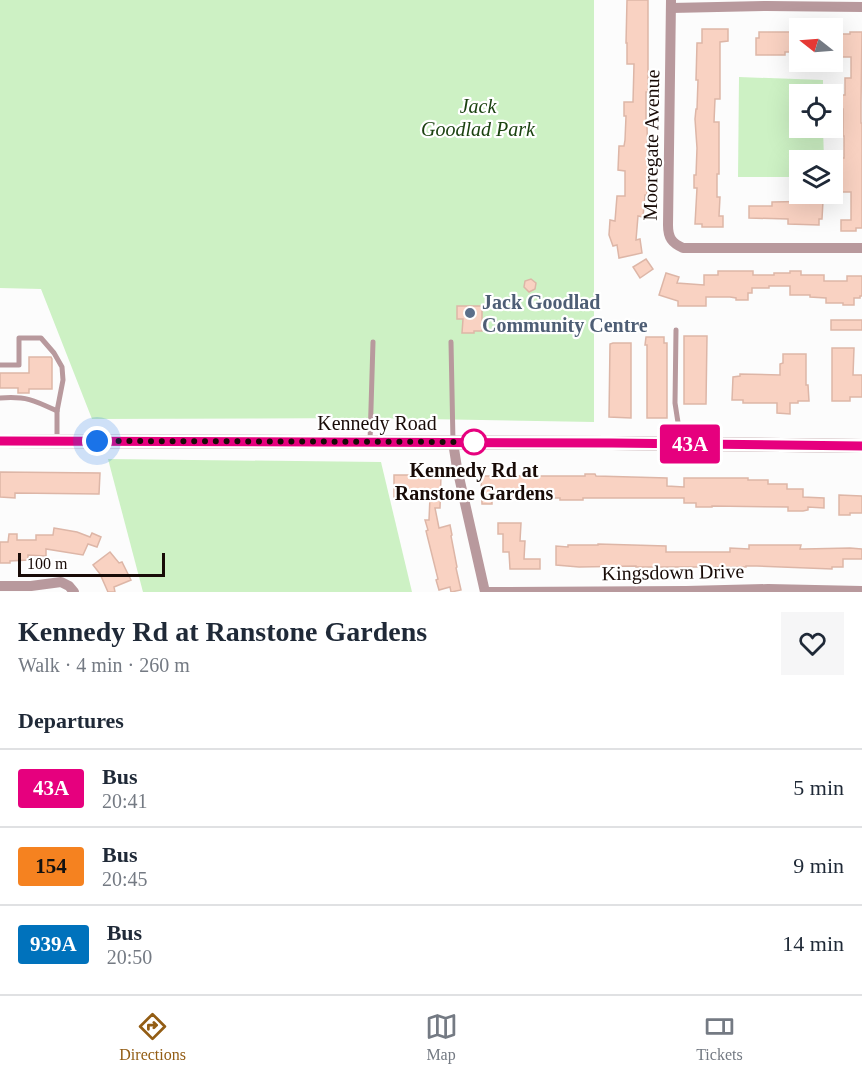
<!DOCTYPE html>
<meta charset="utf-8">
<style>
:root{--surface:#fff;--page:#f6f6f7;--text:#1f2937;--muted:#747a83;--line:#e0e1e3;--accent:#935d14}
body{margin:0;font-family:"Times New Roman",serif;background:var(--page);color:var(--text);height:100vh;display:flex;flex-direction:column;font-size:22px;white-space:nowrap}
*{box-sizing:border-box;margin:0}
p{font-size:20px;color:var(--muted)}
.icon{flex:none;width:33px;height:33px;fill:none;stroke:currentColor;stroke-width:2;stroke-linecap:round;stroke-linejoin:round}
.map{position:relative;height:592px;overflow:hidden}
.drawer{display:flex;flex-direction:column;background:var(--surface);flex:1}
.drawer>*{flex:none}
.badge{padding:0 12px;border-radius:4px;font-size:21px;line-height:39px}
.needle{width:39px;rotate:287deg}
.tools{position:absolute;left:789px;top:18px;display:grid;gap:12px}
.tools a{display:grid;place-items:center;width:54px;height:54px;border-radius:0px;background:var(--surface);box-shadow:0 6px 24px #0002;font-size:30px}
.scale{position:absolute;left:18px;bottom:15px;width:147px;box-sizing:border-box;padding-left:6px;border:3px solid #180b07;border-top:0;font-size:16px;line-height:21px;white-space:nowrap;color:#180b07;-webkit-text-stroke:4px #fff;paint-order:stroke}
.you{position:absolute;width:30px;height:30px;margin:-15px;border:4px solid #fff;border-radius:50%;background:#1a73e8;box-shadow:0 0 0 9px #1a73e833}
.map>.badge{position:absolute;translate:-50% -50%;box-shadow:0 0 0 3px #fff}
h2{padding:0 18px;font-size:22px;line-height:54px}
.round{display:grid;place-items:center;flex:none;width:63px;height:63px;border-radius:0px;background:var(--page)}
.summary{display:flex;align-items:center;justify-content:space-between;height:102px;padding:0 18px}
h1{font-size:28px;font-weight:700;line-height:45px}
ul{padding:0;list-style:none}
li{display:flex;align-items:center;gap:18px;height:78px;padding:0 18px;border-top:2px solid var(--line)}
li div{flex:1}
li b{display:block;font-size:22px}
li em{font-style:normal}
li .badge{min-width:66px;font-weight:700;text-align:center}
.dock{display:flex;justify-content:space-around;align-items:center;height:84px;border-top:2px solid var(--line);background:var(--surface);font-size:16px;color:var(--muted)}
.dock a{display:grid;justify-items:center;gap:3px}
.dock .on{color:var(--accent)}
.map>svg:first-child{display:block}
.green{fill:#cdf1c4}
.building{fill:#f9d2c2;stroke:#ddb6a7;stroke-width:1.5}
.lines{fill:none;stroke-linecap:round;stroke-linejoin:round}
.service{stroke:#b8999d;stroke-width:5}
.minor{stroke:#b8999d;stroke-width:10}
.secondary{stroke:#966a70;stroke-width:14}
.line-casing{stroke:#fff;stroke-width:14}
.line{stroke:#e6007e;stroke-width:9}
.walk{stroke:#180b07;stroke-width:6;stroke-dasharray:0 10.8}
.service-dot{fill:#5c6f8a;stroke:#fff;stroke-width:2}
.stop-dot{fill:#fff;stroke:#e6007e;stroke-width:3}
.labels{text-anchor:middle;stroke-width:4.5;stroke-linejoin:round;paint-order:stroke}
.park-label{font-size:20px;font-style:italic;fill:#1b4210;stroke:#fff}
.street-label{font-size:20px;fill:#180b07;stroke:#fff}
.service-label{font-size:20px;font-weight:bold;fill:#4e5e75;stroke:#fff;text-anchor:start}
.stop-label{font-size:20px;font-weight:bold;fill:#180b07;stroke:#fff}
</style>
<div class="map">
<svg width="862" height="592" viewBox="0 0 862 592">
<rect width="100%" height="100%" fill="#fcfcfc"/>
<g class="green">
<polygon points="0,0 594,0 594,422 369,418 92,419 41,289 0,288"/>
<polygon points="739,77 823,80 823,94 800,94 800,128 823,128 824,160 800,160 799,177 738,177"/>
<polygon points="108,459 381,462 412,592 143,592"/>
</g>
<g class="building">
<polygon points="627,0 648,0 648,92 646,92 646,125 647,125 648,176 647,176 647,195 645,195 643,217 638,216 636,240 640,239 642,253 619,258 617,245 613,246 609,235 610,220 615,221 617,196 625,196 625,171 618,170 619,146 624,146 625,140 626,116 624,116 624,102 633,102 634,64 627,64 627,43 626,43"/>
<polygon points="702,29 728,29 728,41 720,42 720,99 715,99 714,122 719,122 719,174 717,174 717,197 720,197 719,216 723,216 723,227 702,227 702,224 695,224 697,188 694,188 694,175 696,175 697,148 695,119 696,109 697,109 698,80 696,80 697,43 702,43"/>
<polygon points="759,32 800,32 800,52 785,52 785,55 756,55 756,38 759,38"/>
<polygon points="850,32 862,32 861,103 861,123 862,123 862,228 856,228 856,231 841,231 841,220 851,220 851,192 842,192 842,177 840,177 840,162 841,158 844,158 844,136 843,136 843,109 838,109 838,95 845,95 845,78 851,78 851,57 835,57 834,34 850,34"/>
<polygon points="823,201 822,219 819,219 819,225 788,224 788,219 749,218 749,206 772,206 772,202"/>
<polygon points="646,259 653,269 640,278 633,267"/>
<polygon points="718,271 753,271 753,275 774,275 774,273 790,273 790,271 801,271 801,275 824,275 824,281 847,281 847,276 862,276 862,296 860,296 860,298 854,298 854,305 843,305 843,303 826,303 826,298 810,297 810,295 790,295 790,286 769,286 769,288 752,288 752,293 748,293 748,300 736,300 736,298 730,297 706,297 706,306 678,306 678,301 659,295 666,273 679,277 677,283 704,285 704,275 718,275"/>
<polygon points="531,279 536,283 535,289 529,292 524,287 525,281"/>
<polygon points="457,306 482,306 482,331 474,331 474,333 462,333 463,319 457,319"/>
<rect x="831" y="320" width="31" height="10"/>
<polygon points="684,336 707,336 706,404 684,404"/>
<polygon points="646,337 664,337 664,343 667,343 667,418 647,418 647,345 645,345"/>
<polygon points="613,343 631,343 631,418 609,417 610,344"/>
<polygon points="832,348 854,348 853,375 862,375 862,397 850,397 850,401 832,401"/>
<polygon points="783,354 806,354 806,385 808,385 809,401 798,401 798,403 790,403 790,414 777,413 777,403 743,403 743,400 732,400 733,377 740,376 740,374 780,375 780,364 783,363"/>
<polygon points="29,357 51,357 52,359 52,389 29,389 29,393 18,393 18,388 0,388 0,373 29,373"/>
<polygon points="0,472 100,473 99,494 15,493 15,498 0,497"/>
<polygon points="585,474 595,474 596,476 667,478 667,486 684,487 684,478 748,478 748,480 768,480 768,484 787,484 787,489 803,489 803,497 824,498 824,508 808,507 808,510 803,511 788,511 788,507 712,506 712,507 696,507 696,503 684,503 684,498 583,498 583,500 560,500 560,498 492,498 492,504 482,504 481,476 585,476"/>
<polygon points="394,475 441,475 440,508 435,508 439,528 450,525 452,535 451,536 457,567 456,568 461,590 451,592 450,587 439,590 436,580 438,579 426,531 428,530 425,520 429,520 430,497 394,497"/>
<polygon points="839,495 862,496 862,513 850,513 850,515 839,515"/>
<polygon points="498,523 521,523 520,541 525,541 524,559 540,559 540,569 510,569 509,552 503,552 503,534 498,534"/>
<polygon points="54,528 77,532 90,537 92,533 101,537 97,547 88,544 83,555 46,549 46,556 28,555 28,560 10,561 10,563 0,563 0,542 8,542 9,534 17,534 17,540 36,540 36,535 53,535"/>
<polygon points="598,544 666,546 666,552 730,552 730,548 749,549 749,545 801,545 800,549 804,549 850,548 862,549 862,559 843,559 843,567 832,567 832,569 757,566 746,566 746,567 636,567 636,566 579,567 556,565 556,546 568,547 568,545 598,545"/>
<polygon points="110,552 119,563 122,562 131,580 114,587 115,592 108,592 100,574 93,565"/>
</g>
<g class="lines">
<g class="service">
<polyline points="676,330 675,403 681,442"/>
<polyline points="451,342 453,442"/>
<polyline points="0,365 19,365 19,338 41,338 54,353 62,367 63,380 57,411 57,439"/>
<path d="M0,398C26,396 34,400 57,411"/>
<polyline points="370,441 373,342"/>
</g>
<g class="minor">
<path d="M671,0L668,225C668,238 672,243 683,248H862"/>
<polyline points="671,8 767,6 862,7"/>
<polyline points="453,442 457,468 485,592"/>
<polyline points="0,586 31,586 61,582 69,586 74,592"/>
<polyline points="485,592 686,591 768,589 862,591"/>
</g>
<polyline class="secondary" points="0,441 612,443 862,446"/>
</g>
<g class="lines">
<defs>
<polyline id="line" points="0,441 612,443 862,446"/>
</defs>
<use href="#line" class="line-casing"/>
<use href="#line" class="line"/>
<polyline class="walk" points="97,441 474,442"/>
</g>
<circle class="service-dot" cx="470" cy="313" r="6"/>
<circle class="stop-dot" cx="474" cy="442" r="12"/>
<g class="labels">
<g class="park-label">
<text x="478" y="113">Jack<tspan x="478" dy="23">Goodlad Park</tspan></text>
</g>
<g class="street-label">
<text transform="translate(651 145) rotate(-89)" y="7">Mooregate Avenue</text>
<text x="377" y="430">Kennedy Road</text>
<text transform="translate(673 572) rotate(-1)" y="7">Kingsdown Drive</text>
</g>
<g class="service-label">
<text x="482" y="309">Jack Goodlad<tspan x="482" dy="23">Community Centre</tspan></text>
</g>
<g class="stop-label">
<text x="474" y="477">Kennedy Rd at<tspan x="474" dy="23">Ranstone Gardens</tspan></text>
</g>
</g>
</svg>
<div class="tools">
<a><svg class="needle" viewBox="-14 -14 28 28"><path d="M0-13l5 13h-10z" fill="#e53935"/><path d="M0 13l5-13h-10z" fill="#747a83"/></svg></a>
<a><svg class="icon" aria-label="locate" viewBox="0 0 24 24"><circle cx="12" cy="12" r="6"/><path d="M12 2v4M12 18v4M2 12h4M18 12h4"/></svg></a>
<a><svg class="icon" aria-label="layers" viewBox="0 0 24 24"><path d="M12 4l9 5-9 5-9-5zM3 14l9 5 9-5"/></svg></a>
</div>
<div class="scale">100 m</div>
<div class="you" style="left:97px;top:441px"></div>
<b class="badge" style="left:690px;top:444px;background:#e6007e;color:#fff">43A</b>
</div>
<section class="drawer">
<div class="summary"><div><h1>Kennedy Rd at Ranstone Gardens</h1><p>Walk · 4 min · 260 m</p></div><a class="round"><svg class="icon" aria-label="heart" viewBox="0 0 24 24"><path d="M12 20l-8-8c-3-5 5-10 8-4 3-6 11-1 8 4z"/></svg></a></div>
<h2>Departures</h2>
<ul>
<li><span class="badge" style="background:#e6007e;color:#fff">43A</span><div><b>Bus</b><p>20:41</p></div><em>5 min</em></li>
<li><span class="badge" style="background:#f58220;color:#111">154</span><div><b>Bus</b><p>20:45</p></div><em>9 min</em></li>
<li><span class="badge" style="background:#0072bc;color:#fff">939A</span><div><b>Bus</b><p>20:50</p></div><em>14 min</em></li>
</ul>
</section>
<nav class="dock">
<a class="on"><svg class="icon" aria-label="directions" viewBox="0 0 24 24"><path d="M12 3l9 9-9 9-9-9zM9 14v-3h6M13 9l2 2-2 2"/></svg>Directions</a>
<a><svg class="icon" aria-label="map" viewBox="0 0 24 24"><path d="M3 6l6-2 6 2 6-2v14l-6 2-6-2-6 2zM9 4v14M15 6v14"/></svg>Map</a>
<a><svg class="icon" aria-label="tickets" viewBox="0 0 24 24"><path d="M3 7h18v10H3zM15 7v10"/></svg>Tickets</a>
</nav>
